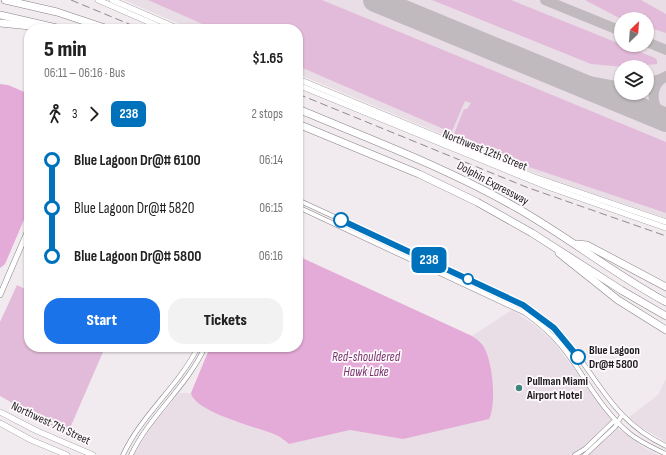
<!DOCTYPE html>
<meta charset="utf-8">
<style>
:root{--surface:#fff;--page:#f2f2f2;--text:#222;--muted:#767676;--accent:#1a73e8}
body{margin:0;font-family:"Sofia Sans Condensed",sans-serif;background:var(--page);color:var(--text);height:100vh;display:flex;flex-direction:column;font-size:15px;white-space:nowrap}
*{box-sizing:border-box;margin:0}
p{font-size:13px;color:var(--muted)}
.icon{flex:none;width:22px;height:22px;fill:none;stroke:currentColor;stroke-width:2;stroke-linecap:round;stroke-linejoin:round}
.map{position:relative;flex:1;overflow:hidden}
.side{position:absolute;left:24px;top:24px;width:279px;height:328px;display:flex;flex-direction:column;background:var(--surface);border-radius:16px;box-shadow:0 1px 3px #0004}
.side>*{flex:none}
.badge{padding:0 8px;border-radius:6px;font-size:14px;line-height:26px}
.needle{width:26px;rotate:25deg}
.controls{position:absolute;left:614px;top:12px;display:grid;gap:8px}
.controls a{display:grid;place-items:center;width:40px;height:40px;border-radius:50%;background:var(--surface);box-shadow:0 1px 3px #0004;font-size:20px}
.map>.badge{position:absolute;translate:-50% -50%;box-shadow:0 0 0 2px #fff}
.legs{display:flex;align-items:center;gap:6px;height:44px;padding:0 20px;font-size:13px}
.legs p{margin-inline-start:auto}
.head{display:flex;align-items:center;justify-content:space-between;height:68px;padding:0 20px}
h1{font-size:22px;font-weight:800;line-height:30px}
.cta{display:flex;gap:8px;margin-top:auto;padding:8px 20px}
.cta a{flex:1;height:46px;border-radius:16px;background:var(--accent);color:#fff;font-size:16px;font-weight:800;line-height:46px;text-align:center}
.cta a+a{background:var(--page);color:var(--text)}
ul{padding:0 20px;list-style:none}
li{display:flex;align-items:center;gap:14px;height:48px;font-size:15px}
li i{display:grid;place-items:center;width:6px;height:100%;margin:0 5px;background:currentColor}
li i::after{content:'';width:10px;height:10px;margin:-5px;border:3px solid;border-radius:50%;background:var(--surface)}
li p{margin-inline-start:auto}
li:first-child i{background:linear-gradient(#0000 50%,currentColor 0)}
li:last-child i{background:linear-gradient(currentColor 50%,#0000 0)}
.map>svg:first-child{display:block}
.built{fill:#e9dde6;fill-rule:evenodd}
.green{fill:#e3bbda}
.water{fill:#e4aad8}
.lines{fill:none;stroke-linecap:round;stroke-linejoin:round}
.taxiway{stroke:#c0babe;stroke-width:10}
.runway{stroke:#c0babe;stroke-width:24}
.minor-casing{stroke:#878285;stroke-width:5}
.tertiary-casing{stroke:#878285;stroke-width:6}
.secondary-casing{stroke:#878285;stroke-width:6}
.motorway-casing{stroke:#878285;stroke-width:8}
.minor{stroke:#fff;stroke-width:4}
.tertiary{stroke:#fff;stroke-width:5}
.secondary{stroke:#fff;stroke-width:5.5}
.motorway{stroke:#fff;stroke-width:7}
.rail{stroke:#8f8a8d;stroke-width:1;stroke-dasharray:8 4;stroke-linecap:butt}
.line-1-casing{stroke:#fff;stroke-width:9}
.line-1{stroke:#0072bc;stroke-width:6}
.stop-1-dot{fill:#fff;stroke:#0072bc;stroke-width:2}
.poi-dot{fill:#40857c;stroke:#fef9fd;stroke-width:1.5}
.labels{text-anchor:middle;stroke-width:3.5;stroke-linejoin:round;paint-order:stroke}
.street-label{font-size:12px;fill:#1e1c1e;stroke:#fef9fd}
.stop-label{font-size:12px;font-weight:bold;fill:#1e1c1e;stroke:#fef9fd;text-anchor:start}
.poi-label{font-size:12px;font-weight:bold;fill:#1e1c1e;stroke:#fef9fd;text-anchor:start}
.water-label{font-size:13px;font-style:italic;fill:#77336c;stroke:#fef9fd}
</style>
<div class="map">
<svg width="666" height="455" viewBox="0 0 666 455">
<rect width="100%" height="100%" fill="#f1ebef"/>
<g class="built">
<path d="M124,0H666V218L552,180L298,74V29H191ZM621,19H647V45H621ZM621,67H647V93H621Z"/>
<polygon points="512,310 533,324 553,341 619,429 644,448 658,455 134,455 152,425 180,393 191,393 194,400 234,421 277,435 289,444 350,430 403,439 493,402 490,364 481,342 472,336"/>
<polygon points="666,378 666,442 637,425 629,417 658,395"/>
</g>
<g class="green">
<polygon points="148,0 322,0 666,142 666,213 529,167 454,134 464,109 467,109 471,103 465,101 452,131 445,128 446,130 298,66 298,29 214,29"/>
<polygon points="432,0 511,0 655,58 657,60 657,64 624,67 591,64"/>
<polygon points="585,0 641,0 666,14 666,33 647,27 647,19 621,19"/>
<polygon points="17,285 29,291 29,347 108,347 103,352 67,435 29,417 9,401 0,396 0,322"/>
</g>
<g class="water">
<polygon points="0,84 8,85 29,94 29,208 5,264 0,268"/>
<path d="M298,256L472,336C475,338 478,340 480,342C493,354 497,404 489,419L403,439L350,430L289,444C285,441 281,437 276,435C260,428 194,412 191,393L210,347H298Z"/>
</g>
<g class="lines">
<g class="taxiway">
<polyline points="394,0 472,40"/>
<polyline points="545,0 621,31"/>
<polyline points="647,42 666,50"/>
<polyline points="513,56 583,80 621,87"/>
<path d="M666,76C648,86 651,108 666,119"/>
<polyline points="647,83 663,78"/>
</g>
<polyline class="runway" points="375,0 666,120"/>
<defs>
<g id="minor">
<path d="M298,200L511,298C533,309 552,324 568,343C601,384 615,422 666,446"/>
<path d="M298,207L525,313C539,323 552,334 563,348C585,376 601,410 629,433C640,442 653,448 666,454"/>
<path d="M123,455C142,414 178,387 198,347"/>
<path d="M131,455C150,415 186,388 205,347"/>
<polyline points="575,455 585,449 613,422 617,421"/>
<polyline points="585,455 615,427 622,415"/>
</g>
<polyline id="tertiary" points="0,295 29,228"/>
<g id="secondary">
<polyline points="98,0 165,29"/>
<polyline points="112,0 179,29"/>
<polyline points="298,79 534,177 666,222"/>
<polyline points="298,85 548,187 666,228"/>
<polyline points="0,412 37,431 93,455"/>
<polyline points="0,423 31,440 67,455"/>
</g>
<g id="motorway">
<polyline points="5,0 57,12 108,29"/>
<polyline points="0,15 61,29"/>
<polyline points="0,23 40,27"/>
<path d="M298,109C372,140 447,168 517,208C568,237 614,274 666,302"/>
<polyline points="298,124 419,174 477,202 532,233 621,290 666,316"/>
<polyline points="577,244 587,245 666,287"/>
<polyline points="559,253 618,300 666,330"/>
</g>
</defs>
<use href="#minor" class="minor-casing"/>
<use href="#tertiary" class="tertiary-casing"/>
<use href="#secondary" class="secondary-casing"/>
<use href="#motorway" class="motorway-casing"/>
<use href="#minor" class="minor"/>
<use href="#tertiary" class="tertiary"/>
<use href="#secondary" class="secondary"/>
<use href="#motorway" class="motorway"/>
<g class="rail">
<polyline points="71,0 141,29"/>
<polyline points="298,94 526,187 666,236"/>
</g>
</g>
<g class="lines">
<defs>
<polyline id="line-1" points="341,220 523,305 554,328 578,357"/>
</defs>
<use href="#line-1" class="line-1-casing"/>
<use href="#line-1" class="line-1"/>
</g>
<g class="stop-1-dot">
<circle cx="341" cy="220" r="7"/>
<circle cx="468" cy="279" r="5"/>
<circle cx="578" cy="357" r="7"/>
</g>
<circle class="poi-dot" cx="519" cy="388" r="4"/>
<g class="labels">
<g class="street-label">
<text transform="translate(485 150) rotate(22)" y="4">Northwest 12th Street</text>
<text transform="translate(493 183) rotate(28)" y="4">Dolphin Expressway</text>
<text transform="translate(51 423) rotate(25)" y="4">Northwest 7th Street</text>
</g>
<g class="stop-label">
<text x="589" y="354">Blue Lagoon<tspan x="589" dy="14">Dr@# 5800</tspan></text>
</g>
<g class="poi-label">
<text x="527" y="385">Pullman Miami<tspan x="527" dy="14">Airport Hotel</tspan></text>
</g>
<g class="water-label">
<text x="366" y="361">Red-shouldered<tspan x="366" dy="15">Hawk Lake</tspan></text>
</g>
</g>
</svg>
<div class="controls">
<a><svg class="needle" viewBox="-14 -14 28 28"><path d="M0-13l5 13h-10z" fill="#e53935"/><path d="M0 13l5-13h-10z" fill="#767676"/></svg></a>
<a><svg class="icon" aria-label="layers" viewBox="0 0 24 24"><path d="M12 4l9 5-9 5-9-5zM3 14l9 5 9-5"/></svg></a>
</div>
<b class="badge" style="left:429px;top:260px;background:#0072bc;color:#fff">238</b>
<section class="side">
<div class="head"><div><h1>5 min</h1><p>06:11 – 06:16 · Bus</p></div><b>$1.65</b></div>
<div class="legs"><svg class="icon" aria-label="walk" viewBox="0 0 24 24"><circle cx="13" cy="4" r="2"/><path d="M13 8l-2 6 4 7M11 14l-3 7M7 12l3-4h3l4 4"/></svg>3<svg class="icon" aria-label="forward" viewBox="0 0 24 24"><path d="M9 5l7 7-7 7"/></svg><b class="badge" style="background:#0072bc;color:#fff">238</b><p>2 stops</p></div>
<ul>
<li><i style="color:#0072bc"></i><b>Blue Lagoon Dr@# 6100</b><p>06:14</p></li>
<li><i style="color:#0072bc"></i><span>Blue Lagoon Dr@# 5820</span><p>06:15</p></li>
<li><i style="color:#0072bc"></i><b>Blue Lagoon Dr@# 5800</b><p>06:16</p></li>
</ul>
<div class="cta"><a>Start</a><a>Tickets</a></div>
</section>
</div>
